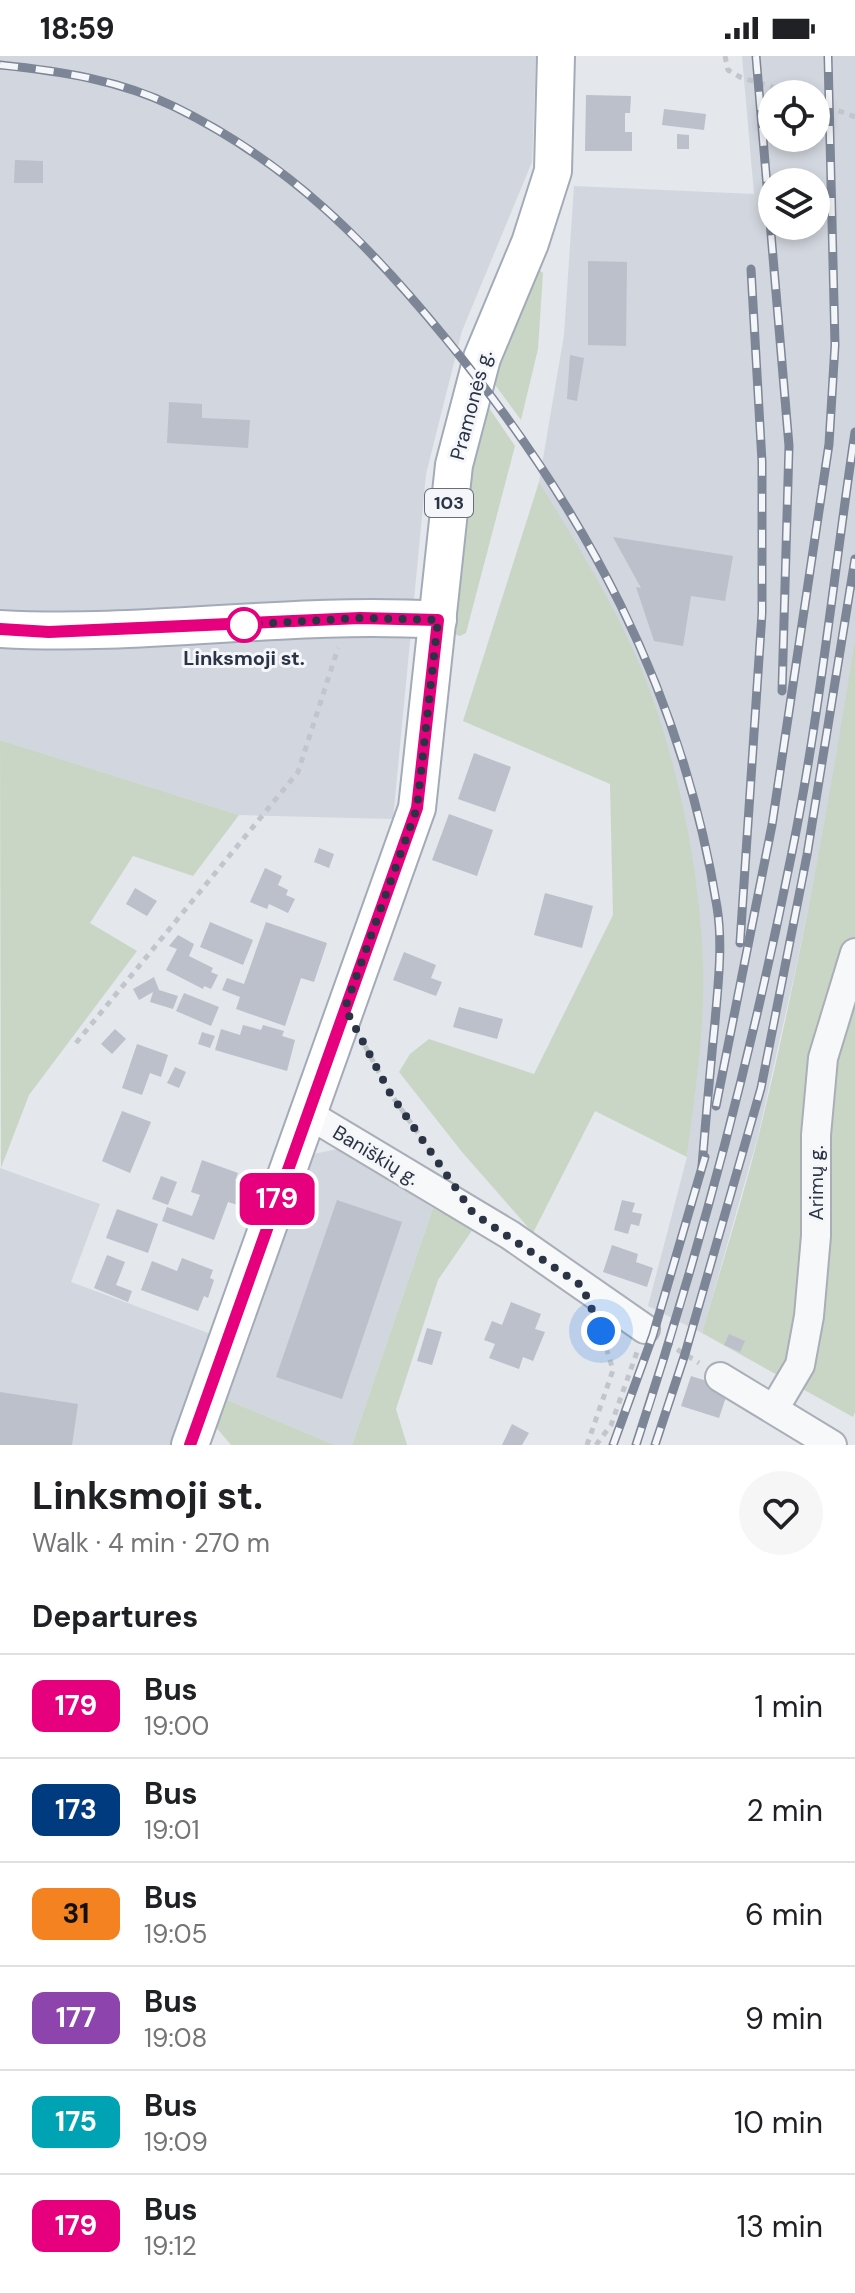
<!DOCTYPE html>
<meta charset="utf-8">
<style>
:root{--surface:#fff;--page:#f6f6f6;--text:#202124;--muted:#757577;--line:#e0e0e0}
body{margin:0;font-family:"DM Sans",sans-serif;background:var(--page);color:var(--text);height:100vh;display:flex;flex-direction:column;font-size:30px;white-space:nowrap}
*{box-sizing:border-box;margin:0}
p{font-size:26px;color:var(--muted)}
.icon{flex:none;width:44px;height:44px;fill:none;stroke:currentColor;stroke-width:2;stroke-linecap:round;stroke-linejoin:round}
.map{position:relative;height:1389px;overflow:hidden}
.panel{display:flex;flex-direction:column;background:var(--surface);flex:1}
.panel>*{flex:none}
.badge{padding:0 16px;border-radius:12px;font-size:28px;line-height:52px}
.buttons{position:absolute;left:758px;top:24px;display:grid;gap:16px}
.buttons a{display:grid;place-items:center;width:72px;height:72px;border-radius:50%;background:var(--surface);box-shadow:0 4px 12px #0003;font-size:40px}
.you{position:absolute;width:40px;height:40px;margin:-20px;border:6px solid #fff;border-radius:50%;background:#1a73e8;box-shadow:0 0 0 12px #1a73e833}
.map>.badge{position:absolute;translate:-50% -50%;box-shadow:0 0 0 4px #fff}
h2{padding:0 32px;font-size:30px;line-height:72px}
.round{display:grid;place-items:center;flex:none;width:84px;height:84px;border-radius:42px;background:var(--page)}
.overview{display:flex;align-items:center;justify-content:space-between;height:136px;padding:0 32px}
h1{font-size:38px;font-weight:700;line-height:60px}
ul{padding:0;list-style:none}
li{display:flex;align-items:center;gap:24px;height:104px;padding:0 32px;border-top:2px solid var(--line)}
li div{flex:1}
li b{display:block;font-size:30px}
li em{font-style:normal}
li .badge{min-width:88px;font-weight:700;text-align:center}
.status{display:flex;justify-content:space-between;align-items:center;height:56px;padding:0 40px;background:var(--surface);direction:ltr}
.status svg{height:22px;fill:currentColor}
.map>svg:first-child{display:block}
.built{fill:#d2d6de;fill-rule:evenodd}
.green{fill:#c9d6c5}
.building{fill:#bbc0ca}
.lines{fill:none;stroke-linecap:round;stroke-linejoin:round}
.minor-casing{stroke:#a9aeb7;stroke-width:32}
.major-casing{stroke:#a3abb8;stroke-width:40}
.path{stroke:#c2c5cb;stroke-width:5;stroke-dasharray:6 6;stroke-linecap:butt}
.minor{stroke:#f7f8fa;stroke-width:28}
.major{stroke:#fff;stroke-width:36}
.rail-casing{stroke:#7d8696;stroke-width:9}
.rail{stroke:#f4f6f9;stroke-width:6;stroke-dasharray:18;stroke-linecap:butt}
.line-casing{stroke:#fff;stroke-width:18}
.line{stroke:#e6007e;stroke-width:12}
.walk{stroke:#2b3445;stroke-width:8;stroke-dasharray:0 14.4}
.stop-dot{fill:#fff;stroke:#e6007e;stroke-width:4}
.labels{text-anchor:middle;stroke-width:6;stroke-linejoin:round;paint-order:stroke}
.shield{fill:#f4f6f9;stroke:#676e7b;stroke-width:2}
.shield-label{font-size:18px;font-weight:bold;fill:#2b3445}
.street-label{font-size:20px;fill:#2b3445;stroke:#f4f6f9}
.stop-label{font-size:20px;font-weight:bold;fill:#2b3445;stroke:#f4f6f9}
</style>
<div class="status"><b>18:59</b><svg viewBox="0 0 49 12"><path d="M0 12V9h3v3zM5 12V6h3v6zM10 12V3h3v9zM15 12V0h3v12zM26 1h20v11H26zM47 4h2v5h-2z"/></svg></div>
<div class="map">
<svg width="855" height="1389" viewBox="0 0 855 1389">
<rect width="100%" height="100%" fill="#e4e7ec"/>
<g class="built">
<polygon points="0,0 536,0 532,106 462,275 426,418 393,763 239,759 0,684"/>
<path d="M742,0H855V583L832,734L797,907L758,1080L702,1277L648,1250L687,1101L698,1008L703,909L696,832L684,761L654,646L606,541L539,426L564,279L574,130L754,138ZM772,38H816V82H772ZM772,126H816V170H772Z"/>
<polygon points="342,1092 433,1152 352,1389 335,1389 225,1343 309,1099"/>
<polygon points="0,1112 100,1148 71,1226 211,1278 173,1389 0,1389"/>
</g>
<g class="green">
<polygon points="538,213 543,217 538,293 521,364 490,322"/>
<polygon points="483,343 515,390 466,577 460,580 452,577 467,433"/>
<path d="M539,426C582,496 627,568 654,646C682,728 700,821 703,908C705,972 695,1037 687,1101L595,1055L533,1177L462,1096L399,1016L410,998L429,983L534,1018L613,859L610,728L463,665Z"/>
<path d="M855,583V1356L853,1361L702,1277C721,1211 742,1145 759,1078C799,915 829,749 855,583Z"/>
<polygon points="0,684 239,759 193,820 133,800 90,867 137,895 29,1039 1,1112"/>
<polygon points="433,1152 473,1173 438,1224 396,1353 407,1389 352,1389"/>
<polygon points="225,1343 335,1389 231,1389 215,1370"/>
</g>
<g class="building">
<polygon points="586,39 631,40 630,57 625,57 625,76 632,76 632,95 585,95"/>
<polygon points="664,53 706,58 704,74 662,69"/>
<polygon points="677,78 689,79 689,93 677,93"/>
<polygon points="15,104 43,105 43,127 14,127"/>
<polygon points="588,205 627,206 626,290 588,289"/>
<polygon points="570,299 584,302 577,345 567,343"/>
<polygon points="169,346 202,348 202,362 250,364 248,392 167,387"/>
<polygon points="613,481 733,500 725,545 691,540 683,590 654,585 636,531 641,532"/>
<polygon points="474,697 511,711 495,756 458,743"/>
<polygon points="449,758 493,774 477,820 432,804"/>
<polygon points="319,792 334,798 329,812 314,806"/>
<polygon points="265,812 282,820 278,829 288,834 286,839 295,843 288,857 269,848 267,853 250,846"/>
<polygon points="135,832 157,845 147,860 126,848"/>
<polygon points="545,837 593,850 582,892 534,879"/>
<polygon points="210,866 253,884 243,909 200,891"/>
<polygon points="266,866 327,887 314,926 301,922 285,970 236,953 240,941 222,934 227,922 244,928"/>
<polygon points="178,879 194,888 189,900 213,912 211,916 218,919 211,933 204,930 203,933 166,914 177,893 169,890"/>
<polygon points="404,896 436,909 431,922 442,926 436,940 393,924"/>
<polygon points="154,921 159,934 178,940 173,953 150,946 153,936 139,944 133,933"/>
<polygon points="184,937 219,951 211,970 176,955"/>
<polygon points="459,951 503,963 497,983 453,971"/>
<polygon points="243,969 261,974 263,969 284,975 282,980 295,984 287,1015 215,994 221,973 240,979"/>
<polygon points="115,973 126,983 112,998 101,988"/>
<polygon points="202,976 215,980 210,992 198,988"/>
<polygon points="137,988 168,999 161,1021 150,1017 142,1039 122,1032"/>
<polygon points="175,1011 186,1016 179,1032 167,1027"/>
<polygon points="122,1055 151,1066 130,1117 102,1105"/>
<polygon points="202,1104 238,1117 235,1125 245,1129 238,1149 228,1146 214,1184 162,1165 167,1151 192,1160 200,1139 191,1136"/>
<polygon points="161,1120 177,1126 168,1149 152,1143"/>
<polygon points="337,1144 402,1166 342,1343 276,1321"/>
<polygon points="622,1144 635,1147 632,1156 642,1158 639,1170 631,1168 628,1178 614,1174"/>
<polygon points="117,1153 158,1168 148,1197 106,1182"/>
<polygon points="612,1189 638,1198 636,1206 653,1212 647,1231 603,1216"/>
<polygon points="107,1199 125,1206 116,1229 132,1235 128,1246 94,1232"/>
<polygon points="182,1202 213,1214 210,1222 214,1224 208,1242 204,1240 198,1255 141,1234 152,1205 177,1215"/>
<polygon points="511,1246 541,1258 535,1273 545,1276 533,1305 523,1301 519,1313 489,1302 495,1288 484,1284 492,1265 502,1269"/>
<polygon points="427,1272 442,1276 432,1309 417,1305"/>
<polygon points="729,1278 745,1285 740,1296 724,1289"/>
<polygon points="691,1320 729,1332 719,1362 681,1350"/>
<polygon points="0,1336 78,1348 72,1389 0,1389"/>
<polygon points="512,1368 529,1377 522,1389 502,1389"/>
</g>
<g class="lines">
<defs>
<g id="minor">
<polyline points="308,1058 510,1179 645,1273"/>
<polyline points="720,1321 832,1389"/>
<polyline points="774,1353 800,1309 809,1260 816,1180 816,1079 823,1002 855,897"/>
</g>
<g id="major">
<path d="M0,573C146,581 292,555 438,564"/>
<polyline points="190,1389 417,752 454,409 482,302 530,187 553,115 556,0"/>
</g>
</defs>
<use href="#minor" class="minor-casing"/>
<use href="#major" class="major-casing"/>
<g class="path">
<polyline points="725,0 728,14 740,21 795,38"/>
<polyline points="816,46 855,61"/>
<polyline points="76,987 298,716 338,592"/>
<polyline points="365,990 390,1037 434,1100"/>
<polyline points="667,1287 699,1307"/>
<polyline points="587,1389 613,1314 601,1275"/>
<polyline points="596,1389 611,1369 637,1296"/>
</g>
<use href="#minor" class="minor"/>
<use href="#major" class="major"/>
<defs>
<g id="rail">
<polyline points="756,0 789,390 782,635"/>
<path d="M0,9C60,15 120,24 175,51C289,107 367,186 447,284C585,453 682,633 717,851C723,888 718,929 715,966C710,1014 706,1062 702,1110"/>
<polyline points="740,887 762,557 762,406 751,213"/>
<polyline points="716,1050 772,769 829,388 835,289 828,0"/>
<polyline points="613,1389 653,1279 705,1101"/>
<path d="M636,1389C700,1195 752,997 792,796C820,658 834,516 855,376"/>
<polyline points="655,1389 685,1298 761,1032 807,799 855,503"/>
</g>
</defs>
<use href="#rail" class="rail-casing"/>
<use href="#rail" class="rail"/>
</g>
<g class="lines">
<defs>
<polyline id="line" points="0,573 49,576 360,562 438,564 417,752 190,1389"/>
</defs>
<use href="#line" class="line-casing"/>
<use href="#line" class="line"/>
<polyline class="walk" points="244,569 237,569 360,562 438,564 417,752 345,952 390,1037 473,1157 582,1230 601,1275"/>
</g>
<circle class="stop-dot" cx="244" cy="569" r="16"/>
<g class="labels">
<rect class="shield" x="425" y="433" width="48" height="28" rx="6"/>
<g class="shield-label">
<text x="449" y="453">103</text>
</g>
<g class="street-label">
<text transform="translate(471 349) rotate(-75)" y="7">Pramonės g.</text>
<text transform="translate(376 1099) rotate(31)" y="7">Baniškių g.</text>
<text transform="translate(816 1127) rotate(-90)" y="7">Arimų g.</text>
</g>
<g class="stop-label">
<text x="244" y="609">Linksmoji st.</text>
</g>
</g>
</svg>
<div class="buttons">
<a><svg class="icon" aria-label="locate" viewBox="0 0 24 24"><circle cx="12" cy="12" r="6"/><path d="M12 2v4M12 18v4M2 12h4M18 12h4"/></svg></a>
<a><svg class="icon" aria-label="layers" viewBox="0 0 24 24"><path d="M12 4l9 5-9 5-9-5zM3 14l9 5 9-5"/></svg></a>
</div>
<div class="you" style="left:601px;top:1275px"></div>
<b class="badge" style="left:277px;top:1143px;background:#e6007e;color:#fff">179</b>
</div>
<section class="panel">
<div class="overview"><div><h1>Linksmoji st.</h1><p>Walk · 4 min · 270 m</p></div><a class="round"><svg class="icon" aria-label="heart" viewBox="0 0 24 24"><path d="M12 20l-8-8c-3-5 5-10 8-4 3-6 11-1 8 4z"/></svg></a></div>
<h2>Departures</h2>
<ul>
<li><span class="badge" style="background:#e6007e;color:#fff">179</span><div><b>Bus</b><p>19:00</p></div><em>1 min</em></li>
<li><span class="badge" style="background:#003b80;color:#fff">173</span><div><b>Bus</b><p>19:01</p></div><em>2 min</em></li>
<li><span class="badge" style="background:#f58220;color:#111">31</span><div><b>Bus</b><p>19:05</p></div><em>6 min</em></li>
<li><span class="badge" style="background:#8e44ad;color:#fff">177</span><div><b>Bus</b><p>19:08</p></div><em>9 min</em></li>
<li><span class="badge" style="background:#00a3b4;color:#fff">175</span><div><b>Bus</b><p>19:09</p></div><em>10 min</em></li>
<li><span class="badge" style="background:#e6007e;color:#fff">179</span><div><b>Bus</b><p>19:12</p></div><em>13 min</em></li>
</ul>
</section>
